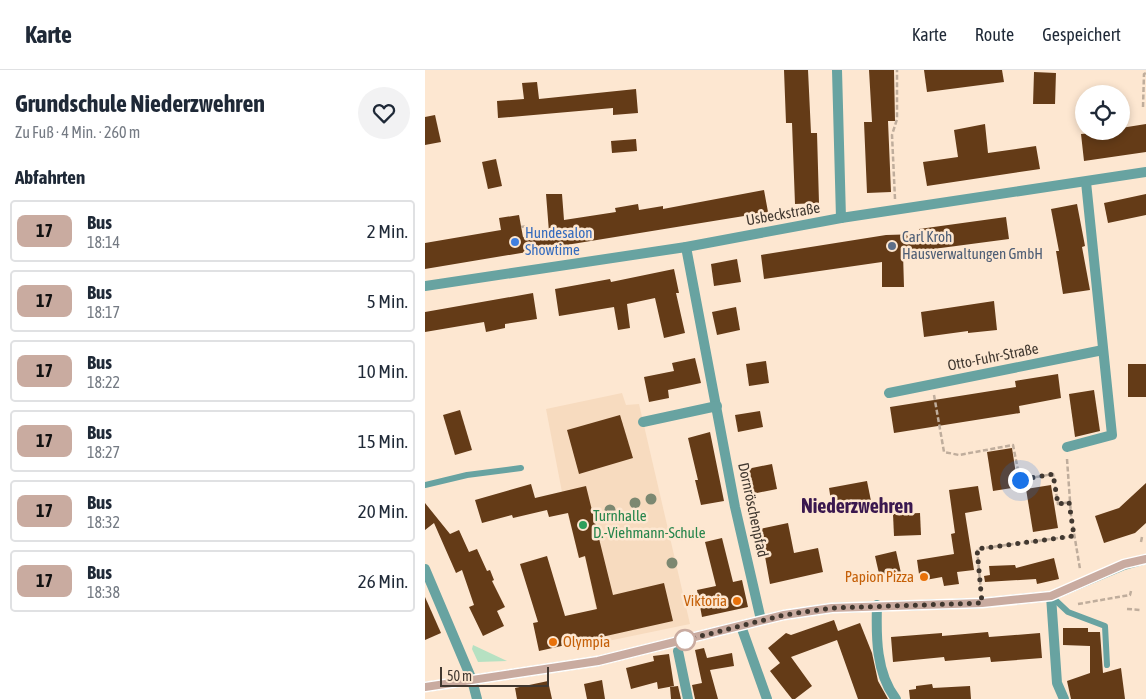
<!DOCTYPE html>
<html lang="de">
<meta charset="utf-8">
<style>
:root{--surface:#fff;--page:#f2f2f3;--text:#1f2937;--muted:#747a83;--line:#e0e1e3}
body{margin:0;font-family:"Asap Condensed",sans-serif;background:var(--page);color:var(--text);height:100vh;display:flex;flex-direction:column;font-size:19px;white-space:nowrap}
*{box-sizing:border-box;margin:0}
p{font-size:16px;color:var(--muted)}
.icon{flex:none;width:28px;height:28px;fill:none;stroke:currentColor;stroke-width:2;stroke-linecap:round;stroke-linejoin:round}
.map{position:relative;flex:1;overflow:hidden}
.details{display:flex;flex-direction:column;background:var(--surface);width:425px}
.details>*{flex:none}
.badge{padding:0 10px;border-radius:8px;font-size:18px;line-height:32px}
.controls{position:absolute;left:650px;top:15px;display:grid;gap:10px}
.controls a{display:grid;place-items:center;width:55px;height:55px;border-radius:50%;background:var(--surface);box-shadow:0 2px 8px #0003;font-size:25px}
.scale{position:absolute;left:15px;bottom:12px;width:109px;box-sizing:border-box;padding-left:5px;border:2px solid #413830;border-top:0;font-size:14px;line-height:18px;white-space:nowrap;color:#413830;-webkit-text-stroke:4px #fde7d1;paint-order:stroke}
.you{position:absolute;width:25px;height:25px;margin:-12px;border:4px solid #fff;border-radius:50%;background:#1a73e8;box-shadow:0 0 0 8px #1a73e833}
.map>.badge{position:absolute;translate:-50% -50%;box-shadow:0 0 0 2px #fff}
h2{padding:0 15px;font-size:19px;line-height:45px}
.round{display:grid;place-items:center;flex:none;width:52px;height:52px;border-radius:26px;background:var(--page)}
.summary{display:flex;align-items:center;justify-content:space-between;height:85px;padding:0 15px}
h1{font-size:24px;font-weight:700;line-height:38px}
ul{padding:0;list-style:none}
li{display:flex;align-items:center;gap:15px;height:62px;margin:0 10px 8px;padding:0 5px;border:2px solid var(--line);border-radius:5px}
li div{flex:1}
li b{display:block;font-size:19px}
li em{font-style:normal}
li .badge{min-width:55px;font-weight:700;text-align:center}
header{display:flex;align-items:center;gap:30px;box-sizing:border-box;height:70px;padding:0 25px;background:var(--surface);border-bottom:1px solid var(--line)}
header strong{font-size:24px}
nav{display:flex;gap:28px;margin-inline-start:auto;font-size:18px}
main{display:flex;flex:1;min-height:0}
.map>svg:first-child{display:block}
.built{fill:#f7dbbf}
.green{fill:#b6e1c2}
.building{fill:#643b17}
.lines{fill:none;stroke-linecap:round;stroke-linejoin:round}
.path{stroke:#bfad9c;stroke-width:2.5;stroke-dasharray:5 2.5;stroke-linecap:butt}
.service{stroke:#68a3a1;stroke-width:6}
.minor{stroke:#68a3a1;stroke-width:10}
.tertiary{stroke:#68a3a1;stroke-width:10}
.tree{fill:#7c8871}
.line-casing{stroke:#fff;stroke-width:11}
.line{stroke:#c9aba0;stroke-width:8}
.walk{stroke:#413830;stroke-width:5;stroke-dasharray:0 9}
.shop-dot{fill:#3f7fe0;stroke:#fde7d1;stroke-width:2}
.service-dot{fill:#5c6f8a;stroke:#fde7d1;stroke-width:2}
.leisure-dot{fill:#2e9e5b;stroke:#fde7d1;stroke-width:2}
.food-dot{fill:#e8710a;stroke:#fde7d1;stroke-width:2}
.stop-dot{fill:#fff;stroke:#c9aba0;stroke-width:2.5}
.labels{text-anchor:middle;stroke-width:5;stroke-linejoin:round;paint-order:stroke}
.street-label{font-size:15px;fill:#413830;stroke:#fde7d1}
.shop-label{font-size:15px;fill:#366cbe;stroke:#fde7d1;text-anchor:start}
.service-label{font-size:15px;fill:#4e5e75;stroke:#fde7d1;text-anchor:start}
.leisure-label{font-size:15px;fill:#27864d;stroke:#fde7d1;text-anchor:start}
.food-label{font-size:15px;fill:#c56008;stroke:#fde7d1;text-anchor:end}
.district-label{font-size:20px;font-weight:bold;fill:#3a184f;stroke:#fde7d1}
</style>
<header>
<strong>Karte</strong>
<nav><a>Karte</a><a>Route</a><a>Gespeichert</a></nav>
</header>
<main>
<section class="details">
<div class="summary"><div><h1>Grundschule Niederzwehren</h1><p>Zu Fuß · 4 Min. · 260 m</p></div><a class="round"><svg class="icon" aria-label="heart" viewBox="0 0 24 24"><path d="M12 20l-8-8c-3-5 5-10 8-4 3-6 11-1 8 4z"/></svg></a></div>
<h2>Abfahrten</h2>
<ul>
<li><span class="badge" style="background:#c9aba0;color:#111">17</span><div><b>Bus</b><p>18:14</p></div><em>2 Min.</em></li>
<li><span class="badge" style="background:#c9aba0;color:#111">17</span><div><b>Bus</b><p>18:17</p></div><em>5 Min.</em></li>
<li><span class="badge" style="background:#c9aba0;color:#111">17</span><div><b>Bus</b><p>18:22</p></div><em>10 Min.</em></li>
<li><span class="badge" style="background:#c9aba0;color:#111">17</span><div><b>Bus</b><p>18:27</p></div><em>15 Min.</em></li>
<li><span class="badge" style="background:#c9aba0;color:#111">17</span><div><b>Bus</b><p>18:32</p></div><em>20 Min.</em></li>
<li><span class="badge" style="background:#c9aba0;color:#111">17</span><div><b>Bus</b><p>18:38</p></div><em>26 Min.</em></li>
</ul>
</section>
<div class="map">
<svg width="721" height="629" viewBox="0 0 721 629">
<rect width="100%" height="100%" fill="#fde7d1"/>
<polygon class="built" points="197,323 201,335 214,334 265,554 178,572 160,487 154,488 137,422 121,339"/>
<polygon class="green" points="48,575 82,591 53,592 47,579"/>
<g class="building">
<polygon points="359,0 383,0 386,63 392,63 394,133 370,134 367,53 361,53"/>
<polygon points="444,0 469,0 470,51 463,51 466,122 442,123 439,52 447,52"/>
<polygon points="499,0 577,0 579,12 502,22"/>
<polygon points="609,2 631,3 630,34 608,34"/>
<polygon points="112,12 114,29 211,19 213,43 188,45 188,38 73,48 72,31 99,29 97,13"/>
<polygon points="10,45 16,72 0,75 0,47"/>
<polygon points="560,54 563,83 611,76 615,99 502,116 498,92 533,87 529,60"/>
<polygon points="721,54 721,82 659,91 656,64 696,61 696,58"/>
<polygon points="211,69 212,81 187,83 186,71"/>
<polygon points="71,89 77,116 63,119 57,92"/>
<polygon points="339,120 343,142 135,176 137,183 115,186 114,180 0,199 0,173 76,160 74,148 94,145 98,167 124,162 121,124 137,124 139,150 191,142 190,138 213,134 214,140 238,136 238,139"/>
<polygon points="721,124 721,145 683,153 679,133"/>
<polygon points="652,134 660,176 657,177 665,220 638,224 631,181 634,181 626,139"/>
<polygon points="581,147 584,169 478,183 479,217 457,217 457,192 339,209 336,185 461,165 495,164 494,159"/>
<polygon points="312,189 316,212 289,216 286,194"/>
<polygon points="249,199 254,223 251,223 260,263 239,268 230,228 202,234 205,258 193,260 189,237 134,246 130,219 185,209 186,212"/>
<polygon points="108,223 112,249 80,254 80,258 61,262 59,252 0,262 0,242"/>
<polygon points="569,231 572,260 543,263 543,261 499,267 496,242"/>
<polygon points="311,237 315,260 292,265 287,242"/>
<polygon points="270,288 276,313 243,320 244,328 224,332 219,307 249,301 247,293"/>
<polygon points="341,291 344,313 324,316 321,294"/>
<rect x="703" y="294" width="18" height="33"/>
<polygon points="633,304 636,328 594,336 595,343 469,363 465,337 591,317 590,311"/>
<polygon points="669,320 675,361 650,367 644,324"/>
<polygon points="35,340 47,380 30,385 18,345"/>
<polygon points="335,341 338,357 313,362 310,345"/>
<polygon points="195,345 208,388 154,404 142,360"/>
<polygon points="285,362 299,431 276,435 270,410 273,410 263,368"/>
<polygon points="587,378 593,417 568,421 562,382"/>
<polygon points="347,394 352,419 327,424 322,399"/>
<polygon points="442,411 447,436 408,443 404,418"/>
<polygon points="721,413 721,453 710,463 679,473 670,446 694,438"/>
<polygon points="106,414 110,428 161,416 188,525 239,513 248,551 114,581 108,553 113,552 95,494 122,486 140,546 172,539 160,486 154,488 143,443 124,447 122,440 88,448 87,445 57,453 50,430"/>
<polygon points="626,415 633,458 608,462 601,419"/>
<polygon points="553,416 557,440 540,443 549,500 532,502 534,514 519,516 517,507 495,511 492,490 529,484 526,464 530,463 524,420"/>
<polygon points="0,433 25,464 34,460 44,482 52,479 62,501 65,500 69,510 67,511 80,537 72,541 79,556 58,566 44,537 49,535 37,500 31,503 9,453 0,460"/>
<polygon points="495,443 496,465 469,466 468,444"/>
<polygon points="363,453 369,483 393,478 398,502 345,514 335,459"/>
<polygon points="297,468 308,512 317,510 323,537 277,547 272,520 291,516 280,472"/>
<polygon points="471,481 476,503 455,508 450,486"/>
<polygon points="629,488 634,509 612,514 611,509 560,512 559,506 565,505 564,496 590,495 591,498"/>
<polygon points="0,527 16,563 0,570"/>
<polygon points="409,550 413,561 435,553 447,583 453,611 463,629 433,629 412,570 366,587 387,616 370,629 367,629 345,601 355,593 343,578 361,563 366,565"/>
<polygon points="638,558 663,558 663,562 675,562 678,603 696,598 700,629 646,629 642,611 665,603 665,576 638,575"/>
<polygon points="563,562 564,567 615,563 617,588 566,592 565,587 520,591 519,587 468,592 466,567 517,563 517,566"/>
<polygon points="279,578 282,588 307,583 309,596 285,600 293,629 270,629 267,615 277,613 270,580"/>
<polygon points="244,584 249,616 233,619 232,612 206,619 201,598 229,591 228,586"/>
<polygon points="177,610 180,629 162,629 159,614"/>
<polygon points="123,611 127,629 92,629 90,618"/>
<polygon points="507,614 508,618 545,616 546,629 485,629 484,620 491,619 491,616"/>
<polygon points="253,616 256,629 246,629 245,617"/>
</g>
<g class="lines">
<g class="path">
<polyline points="718,37 719,4 721,3"/>
<polyline points="470,129 467,65 472,49 472,0"/>
<polyline points="96,157 103,156"/>
<polyline points="509,325 519,382 534,385 588,375 595,410 628,404 633,434 645,432"/>
<polyline points="642,389 646,445 655,499"/>
<polyline points="716,472 717,467"/>
<polyline points="556,522 552,479 649,466"/>
<polyline points="653,534 705,525 706,521"/>
<polyline points="702,539 716,540"/>
</g>
<g class="service">
<polyline points="0,415 42,405 96,398"/>
<polyline points="626,526 643,542 680,556 682,595"/>
</g>
<g class="minor">
<polyline points="412,0 416,148"/>
<polyline points="261,177 310,437 336,550"/>
<polyline points="0,216 261,177 416,148 721,102"/>
<polyline points="464,323 678,280"/>
<polyline points="218,352 292,336"/>
<polyline points="642,377 687,365 661,112"/>
<polyline points="0,499 47,610 52,629"/>
<polyline points="626,526 632,613 639,629"/>
<path d="M452,535C451,566 451,604 471,629"/>
<polyline points="316,556 342,629"/>
<polyline points="253,581 263,629"/>
</g>
<polyline class="tertiary" points="0,617 173,591 359,545 407,538 557,533 626,526 699,495 721,489"/>
</g>
<g class="tree">
<circle cx="226" cy="429" r="5.5"/>
<circle cx="210" cy="433" r="5.5"/>
<circle cx="185" cy="440" r="5.5"/>
<circle cx="247" cy="493" r="5.5"/>
</g>
<g class="lines">
<defs>
<polyline id="line" points="0,617 173,591 359,545 407,538 557,533 626,526 699,494 721,489"/>
</defs>
<use href="#line" class="line-casing"/>
<use href="#line" class="line"/>
<polyline class="walk" points="260,570 359,545 407,538 557,533 552,479 649,466 644,432 633,434 628,404 595,410"/>
</g>
<circle class="shop-dot" cx="90" cy="172" r="5"/>
<circle class="service-dot" cx="467" cy="176" r="5"/>
<circle class="leisure-dot" cx="158" cy="455" r="5"/>
<g class="food-dot">
<circle cx="499" cy="507" r="5"/>
<circle cx="312" cy="531" r="5"/>
<circle cx="128" cy="572" r="5"/>
</g>
<circle class="stop-dot" cx="260" cy="570" r="10"/>
<g class="labels">
<g class="street-label">
<text transform="translate(358 144) rotate(-10)" y="5">Usbeckstraße</text>
<text transform="translate(568 287) rotate(-11)" y="5">Otto-Fuhr-Straße</text>
<text transform="translate(328 440) rotate(78)" y="5">Dornröschenpfad</text>
</g>
<g class="shop-label">
<text x="100" y="168">Hundesalon<tspan x="100" dy="17">Showtime</tspan></text>
</g>
<g class="service-label">
<text x="477" y="172">Carl Kroh<tspan x="477" dy="17">Hausverwaltungen GmbH</tspan></text>
</g>
<g class="leisure-label">
<text x="168" y="451">Turnhalle<tspan x="168" dy="17">D.-Viehmann-Schule</tspan></text>
</g>
<g class="food-label">
<text x="489" y="512">Papion Pizza</text>
<text x="302" y="536">Viktoria</text>
<text x="138" y="577" text-anchor="start">Olympia</text>
</g>
<g class="district-label">
<text x="432" y="443">Niederzwehren</text>
</g>
</g>
</svg>
<div class="controls">
<a><svg class="icon" aria-label="locate" viewBox="0 0 24 24"><circle cx="12" cy="12" r="6"/><path d="M12 2v4M12 18v4M2 12h4M18 12h4"/></svg></a>
</div>
<div class="scale">50 m</div>
<div class="you" style="left:595px;top:410px"></div>
</div>
</main>
